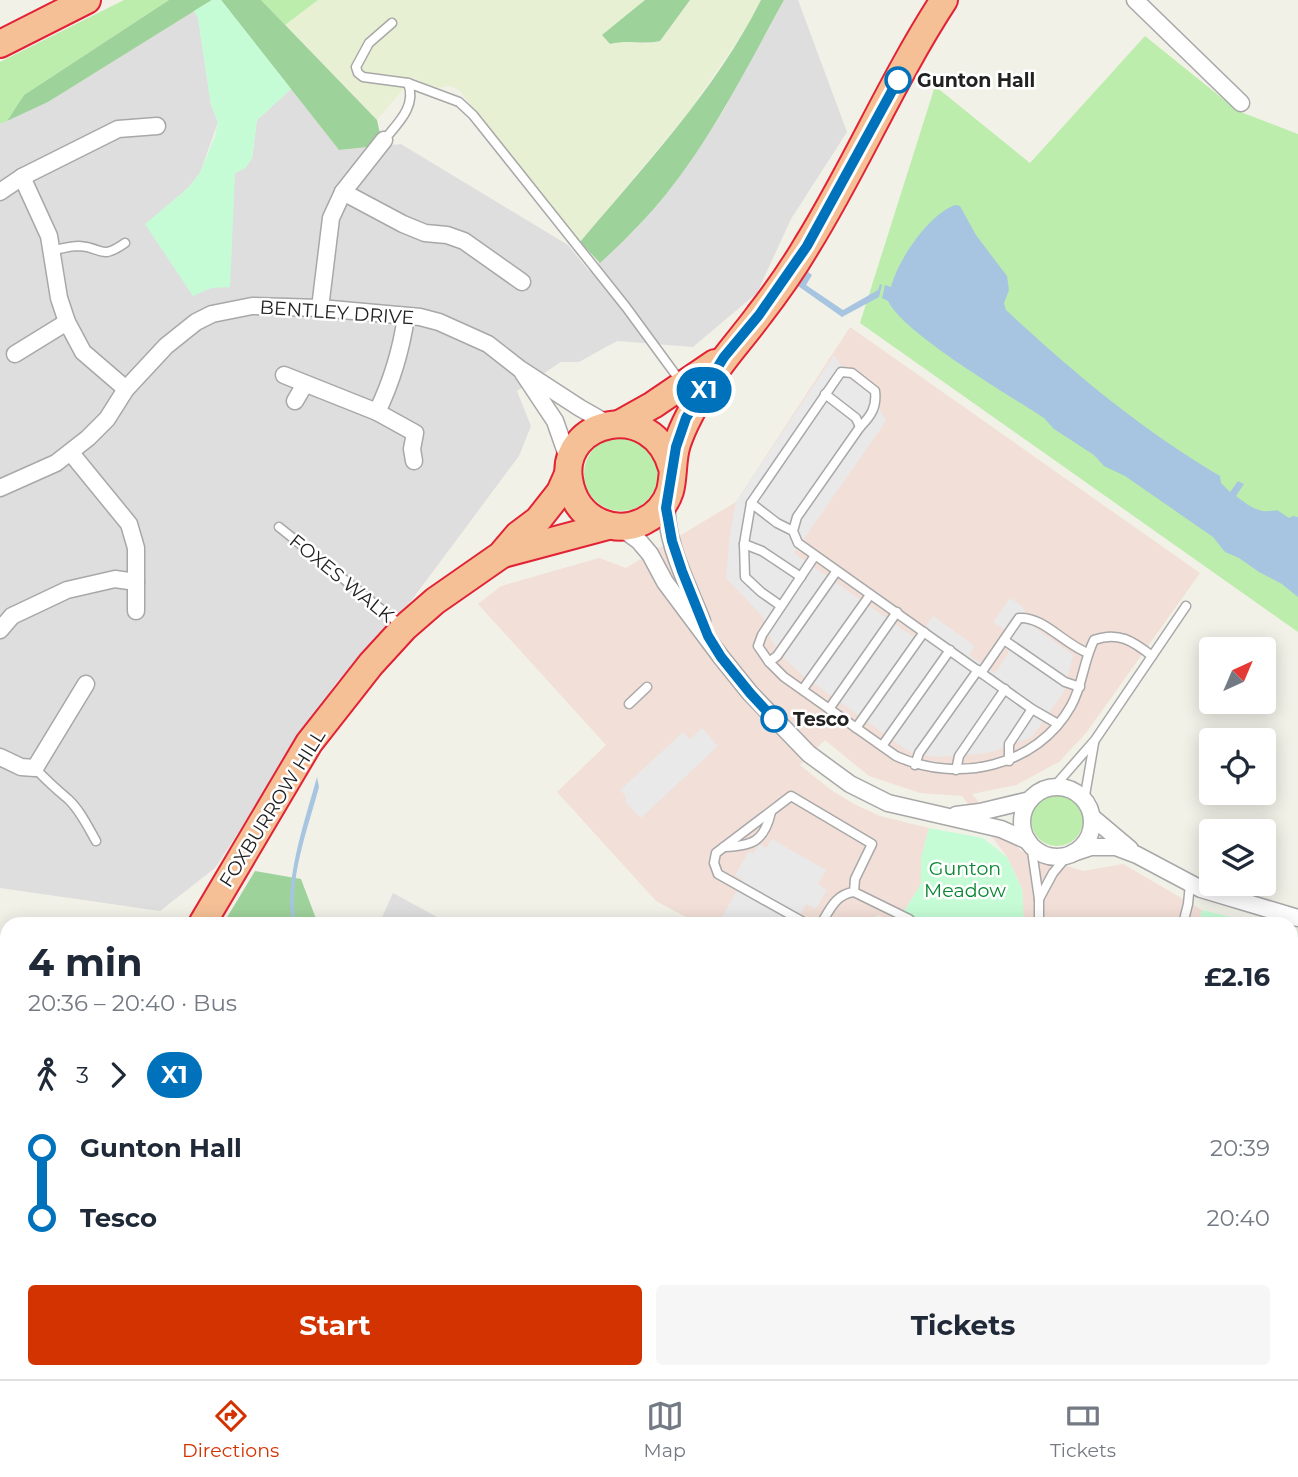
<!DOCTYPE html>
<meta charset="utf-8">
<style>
:root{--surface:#fff;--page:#f6f6f7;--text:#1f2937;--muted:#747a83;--line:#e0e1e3;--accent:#d23300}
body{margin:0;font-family:Montserrat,sans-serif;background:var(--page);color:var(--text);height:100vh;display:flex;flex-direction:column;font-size:26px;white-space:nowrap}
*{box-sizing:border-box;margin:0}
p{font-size:23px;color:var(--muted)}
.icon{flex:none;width:38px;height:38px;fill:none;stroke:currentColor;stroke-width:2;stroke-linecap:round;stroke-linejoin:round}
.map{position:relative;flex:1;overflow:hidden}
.drawer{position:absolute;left:0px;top:917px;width:1298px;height:462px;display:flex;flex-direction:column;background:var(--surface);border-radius:21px 21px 0 0;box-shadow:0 4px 18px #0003}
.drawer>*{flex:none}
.badge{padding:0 14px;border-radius:23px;font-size:24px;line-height:46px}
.needle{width:46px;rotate:44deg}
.fabs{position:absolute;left:1199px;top:637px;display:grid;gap:14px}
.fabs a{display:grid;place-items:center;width:77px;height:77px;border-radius:7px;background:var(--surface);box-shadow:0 4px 18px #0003;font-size:35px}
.map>.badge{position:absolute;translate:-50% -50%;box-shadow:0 0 0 4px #fff}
.legs{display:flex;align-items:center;gap:10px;height:77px;padding:0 28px;font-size:23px}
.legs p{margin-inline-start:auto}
.head{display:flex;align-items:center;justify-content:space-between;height:119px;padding:0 28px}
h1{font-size:38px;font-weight:700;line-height:52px}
.action{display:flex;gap:14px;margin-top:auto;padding:14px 28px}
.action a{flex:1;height:80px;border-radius:7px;background:var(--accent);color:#fff;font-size:28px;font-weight:700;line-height:80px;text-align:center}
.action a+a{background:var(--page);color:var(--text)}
ul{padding:0 28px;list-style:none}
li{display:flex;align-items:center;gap:24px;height:70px;font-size:26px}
li i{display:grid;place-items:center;width:10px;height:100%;margin:0 9px;background:currentColor}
li i::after{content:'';width:18px;height:18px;margin:-9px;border:5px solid;border-radius:50%;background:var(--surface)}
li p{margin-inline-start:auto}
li:first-child i{background:linear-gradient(#0000 50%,currentColor 0)}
li:last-child i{background:linear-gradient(currentColor 50%,#0000 0)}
.tab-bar{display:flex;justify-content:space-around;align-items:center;height:98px;border-top:2px solid var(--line);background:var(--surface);font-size:19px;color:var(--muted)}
.tab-bar a{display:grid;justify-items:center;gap:4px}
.tab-bar .selected{color:var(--accent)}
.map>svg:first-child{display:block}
.residential{fill:#dfdede}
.commercial{fill:#f2dfd7}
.farmland{fill:#e7f0d3}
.grass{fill:#bcedad}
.forest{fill:#9ed29b}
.park{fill:#c5fcd6}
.parking{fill:#e9e9e9}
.water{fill:#a7c5e0}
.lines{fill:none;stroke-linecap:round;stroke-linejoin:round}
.service-casing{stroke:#a8a8a8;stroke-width:11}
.minor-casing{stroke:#a8a8a8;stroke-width:19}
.trunk-casing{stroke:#e22335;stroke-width:30}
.service{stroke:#fff;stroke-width:8}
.minor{stroke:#fff;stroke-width:16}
.trunk{stroke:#f5c096;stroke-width:26}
.line-1-casing{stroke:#fff;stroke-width:16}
.line-1{stroke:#0072bc;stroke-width:10}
.stop-1-dot{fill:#fff;stroke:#0072bc;stroke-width:3.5}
.labels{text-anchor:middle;stroke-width:5;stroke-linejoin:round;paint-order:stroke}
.stop-label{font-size:19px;font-weight:bold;fill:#212121;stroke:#fff;text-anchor:start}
.street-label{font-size:19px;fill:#212121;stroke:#fff}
.park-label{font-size:19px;fill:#088631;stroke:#fff}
</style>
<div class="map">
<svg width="1298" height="1379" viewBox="0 0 1298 1379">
<rect width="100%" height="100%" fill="#f2f1e8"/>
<g class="residential">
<polygon points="784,0 798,0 847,132 791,219 757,293 693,347 617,341 579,362 561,362 517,391 531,426 519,456 411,601 335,684 215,868 160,911 0,888 0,124 48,102 194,11 198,17 211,105 218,122 200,173 187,189 145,225 231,217 235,173 245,168 252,158 257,120 291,89 339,150 401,144 568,245 589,271 634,231 667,193 690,162 723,111"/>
<polygon points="393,893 450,924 379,924"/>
<polygon points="0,1351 7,1355 7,1372 40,1372 48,1376 48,1379 0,1379"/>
<rect x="130" y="1372" width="170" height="7"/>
<polygon points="554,1372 1249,1372 1256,1379 547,1379"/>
</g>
<polygon class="commercial" points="850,327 1200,573 1086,733 1059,762 1016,785 972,794 1021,851 1083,871 1123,864 1202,910 1198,924 1024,924 1022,889 1007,857 962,796 920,793 869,776 825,740 800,765 831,790 856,805 880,816 929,828 921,858 921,884 896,924 878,915 866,924 699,924 656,901 557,792 606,745 478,604 501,586 599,558 626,568 736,502"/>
<polygon class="farmland" points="318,0 645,0 630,14 610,44 630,40 647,44 660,41 690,0 761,0 750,22 688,113 580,242 459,90 450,86 438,88 422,83 414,77 377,120 285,25"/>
<g class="grass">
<polygon points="124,0 169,0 24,95 7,121 0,124 0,62"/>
<polygon points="261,0 318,0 285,25"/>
<polygon points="1145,36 1238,111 1298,134 1298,632 860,323 935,86 1030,163"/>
<circle cx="621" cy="474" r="37"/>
<circle cx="1057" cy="820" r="26"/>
</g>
<g class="forest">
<polygon points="169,0 212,0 48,102 7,121 24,95"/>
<polygon points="221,0 261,0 377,120 380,134 368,147 339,150"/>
<path d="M645,0H690L660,41C642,45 629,39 610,44L602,35Z"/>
<path d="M761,0H784C748,65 714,134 667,193C647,218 624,241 600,263L580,242C644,166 716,90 761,0Z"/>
<polygon points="255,871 301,879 318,924 223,924"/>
<polygon points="1298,1220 1298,1379 1295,1379 1292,1365 1292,1228"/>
<polygon points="300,1372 554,1372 547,1379 300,1379"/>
</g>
<g class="park">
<polygon points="212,0 221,0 291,89 257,120 252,158 245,168 235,173 230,287 211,288 193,296 145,224 187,189 200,173 215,136 218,122 211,105 198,18 194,11"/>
<polygon points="929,828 983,838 1007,857 1022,889 1024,924 896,924 921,884 921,858"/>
<polygon points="1202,910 1259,924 1198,924"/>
<polygon points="1292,932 1298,933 1298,1220 1292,1228"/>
</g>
<g class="parking">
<polygon points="834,355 852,381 872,395 886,421 794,553 912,636 926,626 933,616 975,646 969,655 995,673 1008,654 1005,630 993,622 1010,598 1022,606 1034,627 1073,655 1064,692 1032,737 995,751 979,754 938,757 911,753 802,675 785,659 771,640 763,617 726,578 730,534 736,502"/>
<polygon points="702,728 718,746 641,818 625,802 626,797 620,790 683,732 690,739"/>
<polygon points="772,839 826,870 818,884 827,890 816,909 806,904 796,923 797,924 731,924 721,919 743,880 735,875 749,851 753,854 759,844 766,848"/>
</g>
<g class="water">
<path d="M955,205L960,206L976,235L1007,276L1009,290L1004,303L1006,310C1071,371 1143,431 1220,476L1221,483L1230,492L1238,481L1244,484L1236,496C1251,507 1258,514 1277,510L1289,518L1293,516L1298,517V597L1282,584L1259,572L1239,558L1225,552L1213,537L1125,476L1104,466L1094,455L1054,429L1044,418C1009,395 904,334 888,301L882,298L885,285L891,287C898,260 928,215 955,205Z"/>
<polygon points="808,272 812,275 806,285 843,310 878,290 880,284 882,285 879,297 842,317 798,286"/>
<path d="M317,777L319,787C309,825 286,885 297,924H294C281,888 307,814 317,777Z"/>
</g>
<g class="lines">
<defs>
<g id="service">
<polyline points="392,23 369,43 356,67 358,73 363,77 408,83 459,102 473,115 626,307 681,382"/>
<path d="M384,140C398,123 417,106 408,83"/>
<path d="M51,251C60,249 69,246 79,246C103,247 99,261 125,243"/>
<polyline points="825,394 856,418 860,427"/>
<polyline points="751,503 744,544 745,577 761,592 781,606"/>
<polyline points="279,527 402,626"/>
<path d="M793,531L777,523L751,503L841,372L852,373L875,391C877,407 871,416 860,427L797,517L793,531L798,543L1032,709L1058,724"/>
<polyline points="744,544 762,551 801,577"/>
<path d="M814,557L762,635L758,646L769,662L784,677L896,756C957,784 1037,767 1071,706C1083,685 1083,662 1094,640C1118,631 1133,641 1152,656"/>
<polyline points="1004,640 1065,682 1080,687"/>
<polyline points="769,662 777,656 836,572"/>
<path d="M981,673L1019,618C1043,616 1065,645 1088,653"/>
<polyline points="803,689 870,595"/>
<polyline points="629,704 647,687"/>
<polyline points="829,709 897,612"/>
<polyline points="856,728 924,632"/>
<polyline points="882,746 950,650"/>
<polyline points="1009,761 1009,744 1032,709"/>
<polyline points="915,765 919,753 978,670"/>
<path d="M35,768C45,779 56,789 68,799C80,810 88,827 96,841"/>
<polyline points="956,770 959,756 1005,689"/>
<polyline points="1053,788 1095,740 1186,606"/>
<polyline points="1084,801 1094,743"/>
<polyline points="1031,844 1039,899 1039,924"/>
<path d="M724,847C752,846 764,842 771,812"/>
<polyline points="1039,899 1053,873 1068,855"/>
<polyline points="807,924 718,874 714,863 716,853 791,796 872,844 855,879 854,892"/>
<path d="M821,924C830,909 836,894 854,892L909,919L914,924"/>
<polyline points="1183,924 1188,904 1190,884"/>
<polyline points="0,1251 7,1255"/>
</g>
<g id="minor">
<polyline points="1135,0 1241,103"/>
<polyline points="22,177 49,236 59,298 67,322 83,352 126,389"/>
<polyline points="0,192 22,177 118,129 157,126"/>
<polyline points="343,192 403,224 425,233 447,235 464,241 522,282"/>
<polyline points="320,308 331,218 343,192 384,140"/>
<polyline points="15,354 67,322"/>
<polyline points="523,373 555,421 569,461"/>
<polyline points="284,375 377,412 415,433 412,449 414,461"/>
<polyline points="295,401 305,384"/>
<path d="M377,412C392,381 401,351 406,317"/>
<polyline points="71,453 129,524 136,548 136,611"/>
<polyline points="0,488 56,463 88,438 107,419 126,389 166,346 196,322 212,314 252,306 320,308 420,317 439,322 488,344 520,369 580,408 610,425"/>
<path d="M668,499C661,535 689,587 702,621"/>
<polyline points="620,527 639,541 650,554 665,582 721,657 750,693 809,754 850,784 888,803 1001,829 1028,841"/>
<polyline points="0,630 12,616 67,590 115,579 136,582"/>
<polyline points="0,757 21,767 35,768 86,684"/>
<circle cx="1057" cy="822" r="35"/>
<polyline points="956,815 980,812 1030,800"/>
<polyline points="1092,817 1130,849"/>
<polyline points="1073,853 1091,847 1116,847 1137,855 1201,889 1298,918"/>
<polyline points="861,1372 871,1379"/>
<polyline points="1012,1372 1018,1379"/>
<polyline points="118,1379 118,1372"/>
<polyline points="660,1379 664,1372"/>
<polyline points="904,1379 909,1372"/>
</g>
<g id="trunk">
<polyline points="0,44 87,0"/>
<polyline points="619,424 653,405 715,363"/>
<path d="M672,468C653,398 560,420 569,479C572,499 582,515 602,523C629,534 661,519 670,491C674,476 672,459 677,444C685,420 698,400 711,378C725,356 743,337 759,315C776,293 793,269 807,245C856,166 893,78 944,0"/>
<polyline points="503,554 608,526"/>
<polyline points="202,924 309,743 371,664 404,628 435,601 501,555 518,535 538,520 560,492 568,474"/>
<polyline points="62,1379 62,1372"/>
</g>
</defs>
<use href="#service" class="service-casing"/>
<use href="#minor" class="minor-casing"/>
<use href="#trunk" class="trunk-casing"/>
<use href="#service" class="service"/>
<use href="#minor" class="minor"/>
<use href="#trunk" class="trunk"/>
</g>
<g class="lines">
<defs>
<polyline id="line-1" points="774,719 750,693 721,657 708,636 682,571 672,541 666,508 676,447 686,418 724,357 759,315 807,246 898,80"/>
</defs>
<use href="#line-1" class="line-1-casing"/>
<use href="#line-1" class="line-1"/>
</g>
<g class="stop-1-dot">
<circle cx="898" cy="80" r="12"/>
<circle cx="774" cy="719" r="12"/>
</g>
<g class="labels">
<g class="stop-label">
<text x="917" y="87">Gunton Hall</text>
<text x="793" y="726">Tesco</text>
</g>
<g class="street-label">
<text transform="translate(337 312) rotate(4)" y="7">BENTLEY DRIVE</text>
<text transform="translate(342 578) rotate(39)" y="7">FOXES WALK</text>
<text transform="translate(272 808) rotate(-58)" y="7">FOXBURROW HILL</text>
</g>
<g class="park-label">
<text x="965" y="875">Gunton<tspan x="965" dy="22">Meadow</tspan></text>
</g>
</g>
</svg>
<div class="fabs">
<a><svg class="needle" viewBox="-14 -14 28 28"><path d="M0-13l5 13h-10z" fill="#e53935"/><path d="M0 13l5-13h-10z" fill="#747a83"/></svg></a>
<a><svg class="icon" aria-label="locate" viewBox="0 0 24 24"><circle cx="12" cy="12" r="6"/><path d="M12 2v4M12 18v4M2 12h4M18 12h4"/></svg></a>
<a><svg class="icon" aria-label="layers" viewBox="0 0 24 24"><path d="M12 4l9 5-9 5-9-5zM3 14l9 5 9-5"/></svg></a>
</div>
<b class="badge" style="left:704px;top:390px;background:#0072bc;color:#fff">X1</b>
<section class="drawer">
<div class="head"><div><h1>4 min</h1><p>20:36 – 20:40 · Bus</p></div><b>£2.16</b></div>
<div class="legs"><svg class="icon" aria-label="walk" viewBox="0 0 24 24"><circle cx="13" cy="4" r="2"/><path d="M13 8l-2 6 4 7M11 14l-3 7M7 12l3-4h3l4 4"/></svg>3<svg class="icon" aria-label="forward" viewBox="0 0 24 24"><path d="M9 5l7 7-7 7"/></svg><b class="badge" style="background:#0072bc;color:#fff">X1</b></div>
<ul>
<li><i style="color:#0072bc"></i><b>Gunton Hall</b><p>20:39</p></li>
<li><i style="color:#0072bc"></i><b>Tesco</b><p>20:40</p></li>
</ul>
<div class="action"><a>Start</a><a>Tickets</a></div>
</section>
</div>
<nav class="tab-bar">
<a class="selected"><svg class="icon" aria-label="directions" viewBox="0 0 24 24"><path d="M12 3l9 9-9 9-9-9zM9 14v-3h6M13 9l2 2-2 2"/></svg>Directions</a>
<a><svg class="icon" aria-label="map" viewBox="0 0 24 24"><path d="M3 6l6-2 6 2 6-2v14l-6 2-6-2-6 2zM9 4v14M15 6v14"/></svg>Map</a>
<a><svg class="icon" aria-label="tickets" viewBox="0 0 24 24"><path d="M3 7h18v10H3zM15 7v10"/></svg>Tickets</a>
</nav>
